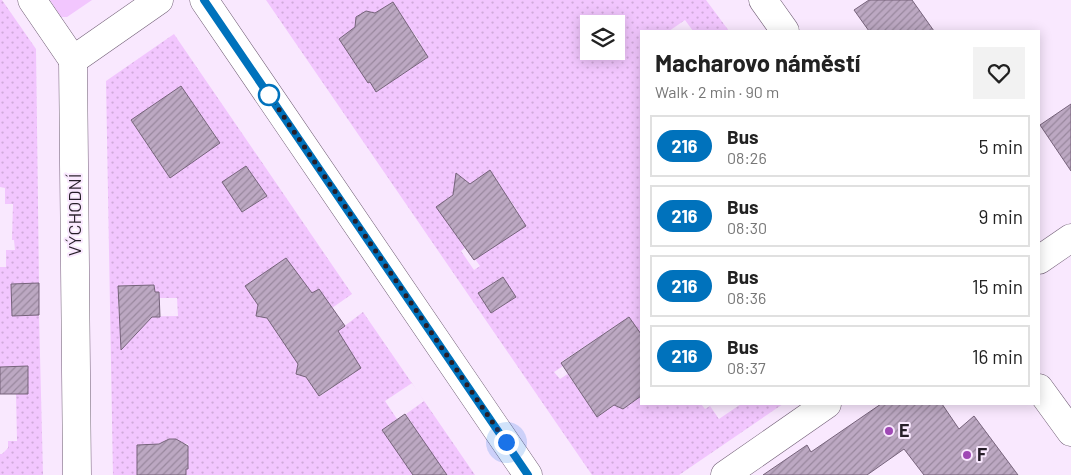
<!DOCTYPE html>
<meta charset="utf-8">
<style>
:root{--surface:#fff;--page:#f2f2f2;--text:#222;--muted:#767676;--line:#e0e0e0}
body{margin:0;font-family:Barlow,sans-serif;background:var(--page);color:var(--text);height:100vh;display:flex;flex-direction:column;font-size:19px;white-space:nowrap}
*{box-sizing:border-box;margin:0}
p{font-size:16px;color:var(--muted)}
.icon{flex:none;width:28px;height:28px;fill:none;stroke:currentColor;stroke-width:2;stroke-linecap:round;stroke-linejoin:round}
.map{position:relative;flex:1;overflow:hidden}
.panel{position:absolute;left:640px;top:30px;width:400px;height:375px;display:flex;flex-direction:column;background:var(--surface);border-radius:0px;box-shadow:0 2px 12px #0003}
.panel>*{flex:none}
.badge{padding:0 10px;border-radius:16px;font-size:18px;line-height:32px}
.buttons{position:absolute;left:580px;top:15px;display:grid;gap:10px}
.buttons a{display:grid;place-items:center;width:45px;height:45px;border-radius:0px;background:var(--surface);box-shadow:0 2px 12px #0003;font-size:25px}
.you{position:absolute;width:25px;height:25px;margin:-12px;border:4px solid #fff;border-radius:50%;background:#1a73e8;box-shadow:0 0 0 8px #1a73e833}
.map>.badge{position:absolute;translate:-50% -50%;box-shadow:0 0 0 2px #fff}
.round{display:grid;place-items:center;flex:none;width:52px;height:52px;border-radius:0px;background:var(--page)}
.overview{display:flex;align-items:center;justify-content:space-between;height:85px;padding:0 15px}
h1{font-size:24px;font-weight:700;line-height:38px}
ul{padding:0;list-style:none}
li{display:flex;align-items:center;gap:15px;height:62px;margin:0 10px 8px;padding:0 5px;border:2px solid var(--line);border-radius:0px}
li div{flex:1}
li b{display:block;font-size:19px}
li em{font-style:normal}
li .badge{min-width:55px;font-weight:700;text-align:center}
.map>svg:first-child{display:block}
.grass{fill:#f2c6fe}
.park{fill:url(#park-dots);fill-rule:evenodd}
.building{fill:url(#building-hatch);stroke:#76637b}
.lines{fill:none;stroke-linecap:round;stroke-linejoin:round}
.minor-casing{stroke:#705e75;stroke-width:29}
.minor{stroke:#fff;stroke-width:28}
.line-casing{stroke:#fff;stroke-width:11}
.line{stroke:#0072bc;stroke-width:8}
.walk{stroke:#271f29;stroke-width:5;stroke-dasharray:0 9}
.stop-dot{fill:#fff;stroke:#0072bc;stroke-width:2.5}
.poi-dot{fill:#9f48b5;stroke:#f9e8fe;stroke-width:2}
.labels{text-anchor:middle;stroke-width:4;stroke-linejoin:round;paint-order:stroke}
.street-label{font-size:18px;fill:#271f29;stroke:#f9e8fe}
.poi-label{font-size:18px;font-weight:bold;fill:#271f29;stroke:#f9e8fe;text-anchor:start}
</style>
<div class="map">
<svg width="1071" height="475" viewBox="0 0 1071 475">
<defs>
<pattern id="park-dots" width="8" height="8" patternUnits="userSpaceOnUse" patternTransform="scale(1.25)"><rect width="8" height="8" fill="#f2c6fe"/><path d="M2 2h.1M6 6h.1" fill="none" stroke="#d0aada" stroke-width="1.8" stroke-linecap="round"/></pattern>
<pattern id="building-hatch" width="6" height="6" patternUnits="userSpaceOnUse" patternTransform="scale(1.25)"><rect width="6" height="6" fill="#bca8c2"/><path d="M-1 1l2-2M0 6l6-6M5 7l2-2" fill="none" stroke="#99889e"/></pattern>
</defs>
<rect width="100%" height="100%" fill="#f9e8fe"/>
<polygon class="grass" points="50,0 92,0 67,17 61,17"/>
<g class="park">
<polygon points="0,0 2,0 36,49 39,283 11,284 12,315 39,315 43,475 0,475 0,454 2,454 8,448 8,441 17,441 16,394 28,394 27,366 0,367 0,267 6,267 6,250 15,250 14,240 12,240 13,204 5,204 5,188 0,187"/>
<path d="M266,0H706L729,31H693L685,20L669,31H641V334L629,317L561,362L563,366L554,372L560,379L569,373V376L597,417L614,405L623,409L641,396V404H701L705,409L710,406L719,419L741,404H783L679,475H592ZM393,2L403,17L408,29L410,28L421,43L419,44L428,57L376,92L370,82H368L339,39L355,27L356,17L366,11L375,13ZM589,24H616V51H589ZM490,171L501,186L499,187L506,198L508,197L518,212L475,259L480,266L474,270L461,251L465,248L437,207L453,195L454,186L464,179L470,184ZM502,277L516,297L491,313L478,293Z"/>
<path d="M174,34L352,294L332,308L319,289L312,293L286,258L245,286L258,305L261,317L267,318L298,364L297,370L306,377L320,396L361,368L338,331L363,312L475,475H186V469L188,468V444C181,444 179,439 173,439C166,438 163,443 158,444C152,446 143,445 137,445V475H113L106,81ZM181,86L216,136L192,153L170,177L131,121ZM246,166L267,196L243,212L223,182ZM154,285L155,292H158L159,298H177L178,316L119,317L118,286ZM412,383L424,401L406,414L415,428L392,444L382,430L397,419L385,401Z"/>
</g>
<g class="building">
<polygon points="869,0 912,0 934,31 869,31 854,10"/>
<polygon points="393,2 428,57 376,92 370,82 368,83 339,39 355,27 356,17 366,11 375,13"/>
<polygon points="181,86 220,143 170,178 131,120"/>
<polygon points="1071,104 1071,171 1040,125"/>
<polygon points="246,166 267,196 242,212 222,182"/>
<polygon points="490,170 526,226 474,260 436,207 453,195 456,173 470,184"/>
<polygon points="286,258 312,293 319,289 345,326 338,331 361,368 319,396 306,377 296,374 298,364 267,318 256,316 258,305 245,286"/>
<polygon points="503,277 516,297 491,313 478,293"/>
<polygon points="39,283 39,315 12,316 11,284"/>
<polygon points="154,285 155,292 159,292 160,317 152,317 121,350 118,286"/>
<polygon points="629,317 641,334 641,396 623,409 614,405 597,417 561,363"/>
<polygon points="28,366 28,394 0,394 0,367"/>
<polygon points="881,404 942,404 959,429 974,416 1018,475 924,475 904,449 867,475 763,475 807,445 811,452"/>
<polygon points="405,414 447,475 413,475 382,430"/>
<polygon points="169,439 176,439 188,446 188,469 186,469 186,475 137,475 137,445 159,444"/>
</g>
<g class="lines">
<defs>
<g id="minor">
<polyline points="32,0 73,60"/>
<polyline points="204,0 528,475"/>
<polyline points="763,0 785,31"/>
<polyline points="73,60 77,475"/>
<polyline points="73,60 159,0"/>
<polyline points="1039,260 1071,238"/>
<polyline points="1039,388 1071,432"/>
<polyline points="725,475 827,404"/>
</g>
</defs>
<use href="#minor" class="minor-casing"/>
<use href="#minor" class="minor"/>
</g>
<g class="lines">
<defs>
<polyline id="line" points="204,0 528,475"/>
</defs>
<use href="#line" class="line-casing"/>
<use href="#line" class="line"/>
<polyline class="walk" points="269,95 506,442"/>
</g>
<circle class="stop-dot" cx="269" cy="95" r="10"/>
<g class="poi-dot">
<circle cx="889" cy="431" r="5"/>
<circle cx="967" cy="455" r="5"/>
</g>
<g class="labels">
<g class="street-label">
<text transform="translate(75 215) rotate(-90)" y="6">VÝCHODNÍ</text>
</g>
<g class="poi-label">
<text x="899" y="437">E</text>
<text x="977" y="461">F</text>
</g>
</g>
</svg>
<div class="buttons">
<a><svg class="icon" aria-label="layers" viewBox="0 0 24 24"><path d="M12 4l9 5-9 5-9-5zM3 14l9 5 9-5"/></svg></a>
</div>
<div class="you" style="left:506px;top:442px"></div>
<section class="panel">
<div class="overview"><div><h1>Macharovo náměstí</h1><p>Walk · 2 min · 90 m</p></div><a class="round"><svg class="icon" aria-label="heart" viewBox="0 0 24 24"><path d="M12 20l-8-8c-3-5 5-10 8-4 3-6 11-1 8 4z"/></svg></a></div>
<ul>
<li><span class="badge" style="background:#0072bc;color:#fff">216</span><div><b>Bus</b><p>08:26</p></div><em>5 min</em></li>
<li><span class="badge" style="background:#0072bc;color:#fff">216</span><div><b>Bus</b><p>08:30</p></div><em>9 min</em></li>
<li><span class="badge" style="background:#0072bc;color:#fff">216</span><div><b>Bus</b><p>08:36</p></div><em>15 min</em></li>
<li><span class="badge" style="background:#0072bc;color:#fff">216</span><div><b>Bus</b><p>08:37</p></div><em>16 min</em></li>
</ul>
</section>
</div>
